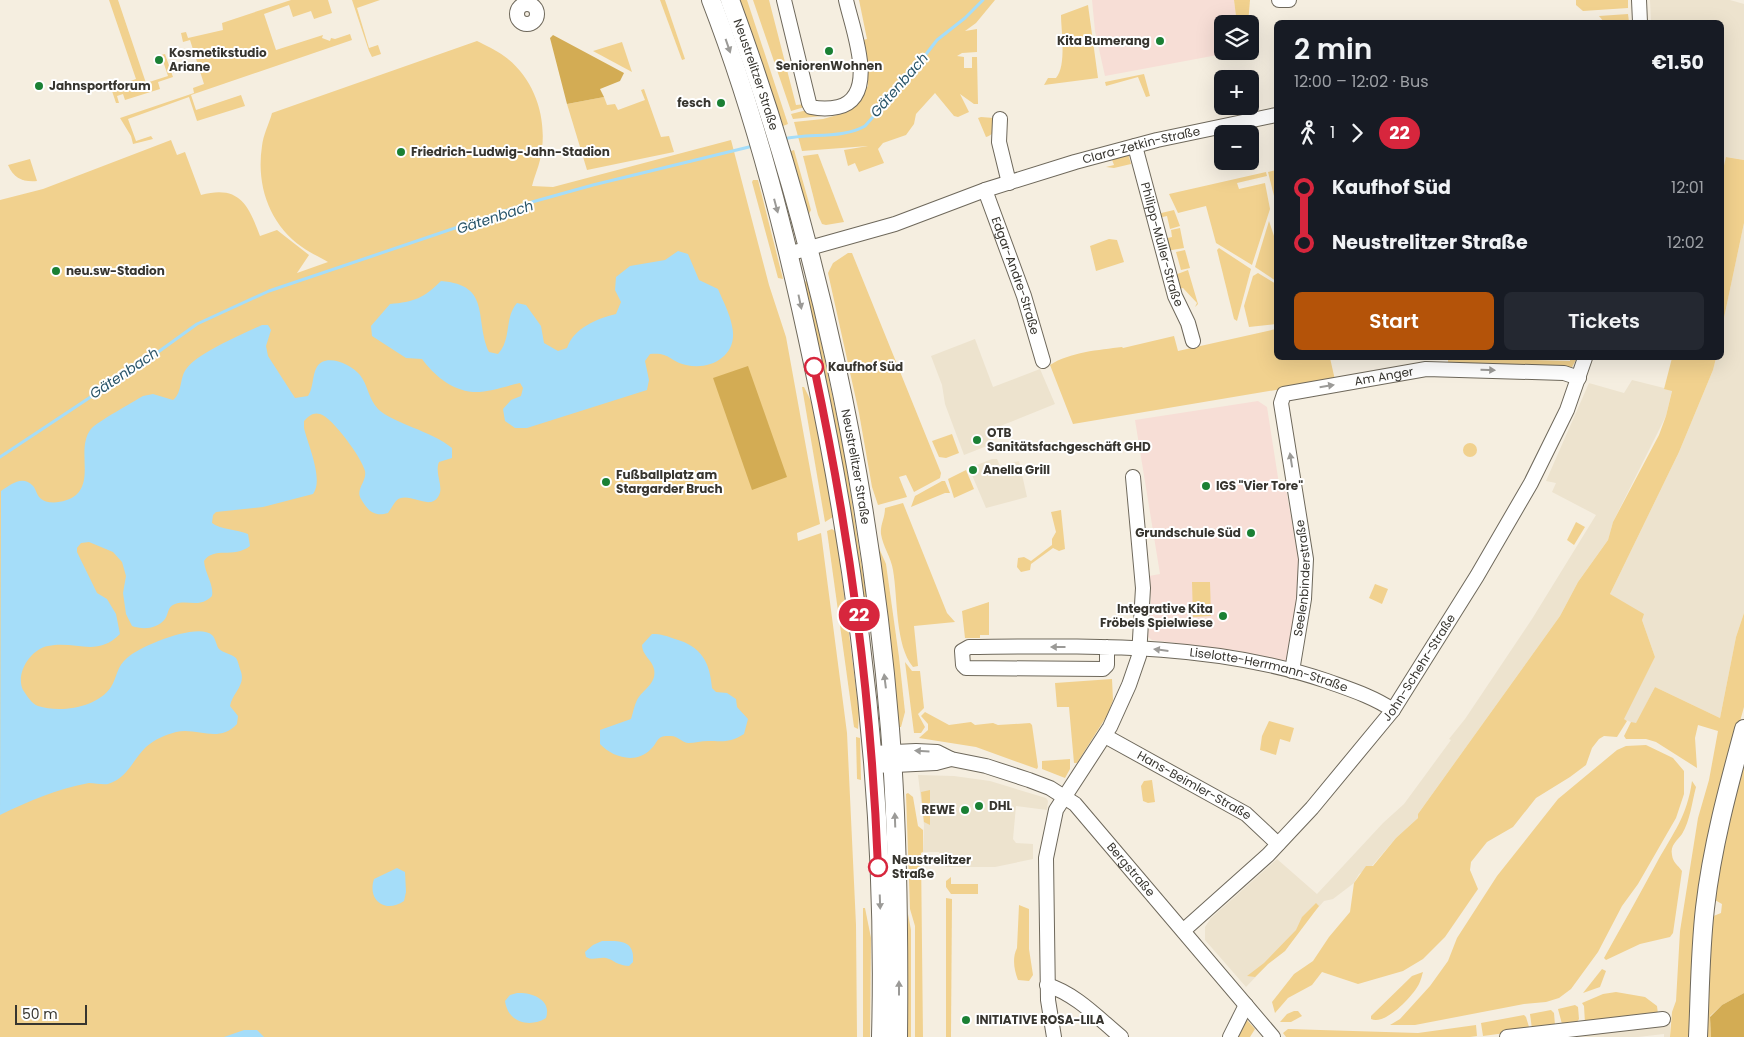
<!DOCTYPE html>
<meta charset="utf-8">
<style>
:root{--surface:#171b24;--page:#242831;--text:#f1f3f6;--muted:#9ea1a6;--accent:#b45309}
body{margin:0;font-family:Poppins,sans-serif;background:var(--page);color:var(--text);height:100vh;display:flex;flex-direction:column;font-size:19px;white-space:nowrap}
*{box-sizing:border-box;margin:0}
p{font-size:16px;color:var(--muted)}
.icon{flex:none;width:28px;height:28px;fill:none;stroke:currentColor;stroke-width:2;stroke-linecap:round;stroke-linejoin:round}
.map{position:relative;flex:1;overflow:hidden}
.side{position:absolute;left:1274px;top:20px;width:450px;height:340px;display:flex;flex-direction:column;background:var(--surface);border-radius:8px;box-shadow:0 5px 20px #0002}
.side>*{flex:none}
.badge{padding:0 10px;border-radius:16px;font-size:18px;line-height:32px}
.tools{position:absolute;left:1214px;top:15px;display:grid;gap:10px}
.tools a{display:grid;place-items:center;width:45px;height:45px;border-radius:8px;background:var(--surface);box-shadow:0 5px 20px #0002;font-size:25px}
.scale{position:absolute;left:15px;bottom:12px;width:72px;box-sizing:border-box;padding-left:5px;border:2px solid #37352f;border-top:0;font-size:14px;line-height:18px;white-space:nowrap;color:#37352f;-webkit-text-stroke:4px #fff;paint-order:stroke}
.map>.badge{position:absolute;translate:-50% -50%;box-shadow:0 0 0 2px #fff}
.legs{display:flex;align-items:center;gap:8px;height:55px;padding:0 20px;font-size:16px}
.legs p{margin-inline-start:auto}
.summary{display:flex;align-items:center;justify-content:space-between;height:85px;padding:0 20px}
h1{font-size:28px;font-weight:600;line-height:38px}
.cta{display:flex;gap:10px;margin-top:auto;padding:10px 20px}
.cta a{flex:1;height:58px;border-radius:8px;background:var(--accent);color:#fff;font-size:20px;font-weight:600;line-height:58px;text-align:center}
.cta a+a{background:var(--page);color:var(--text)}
ul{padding:0 20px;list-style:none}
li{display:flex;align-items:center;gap:18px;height:55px;font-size:19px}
li i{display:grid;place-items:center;width:8px;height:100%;margin:0 6px;background:currentColor}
li i::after{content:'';width:12px;height:12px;margin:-6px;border:4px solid;border-radius:50%;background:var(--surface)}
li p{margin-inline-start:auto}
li:first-child i{background:linear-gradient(#0000 50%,currentColor 0)}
li:last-child i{background:linear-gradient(currentColor 50%,#0000 0)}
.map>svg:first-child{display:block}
.built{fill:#ede3ce}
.education{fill:#f7ded6}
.green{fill:#f1d18e}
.forest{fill:#d3ac54}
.water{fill:#a5ddf9}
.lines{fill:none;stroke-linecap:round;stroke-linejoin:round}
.stream{stroke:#a5ddf9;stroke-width:3}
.minor-casing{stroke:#6e685b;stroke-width:16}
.major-casing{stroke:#6e685b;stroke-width:20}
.minor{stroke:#fff;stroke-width:14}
.major{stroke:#fff;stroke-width:18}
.oneway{fill:#9b9a97}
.line-1-casing{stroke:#fff;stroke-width:11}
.line-1{stroke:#d7263d;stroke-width:8}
.poi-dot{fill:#1a8034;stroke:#fff;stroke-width:2}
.stop-1-dot{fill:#fff;stroke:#d7263d;stroke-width:2.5}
.labels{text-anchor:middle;stroke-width:4;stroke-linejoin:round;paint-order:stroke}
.poi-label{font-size:12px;font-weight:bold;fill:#37352f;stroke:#fff;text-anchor:start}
.street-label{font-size:12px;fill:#37352f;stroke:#fff}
.stop-label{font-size:12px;font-weight:bold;fill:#37352f;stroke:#fff;text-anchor:start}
.water-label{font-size:14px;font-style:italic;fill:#2a5569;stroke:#fff}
</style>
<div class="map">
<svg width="1744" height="1037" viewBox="0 0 1744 1037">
<rect width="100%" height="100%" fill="#f5eee0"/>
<g class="built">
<polygon points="1650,0 1730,0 1744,4 1744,160 1727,157 1724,166 1721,165 1721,22 1651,22"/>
<polygon points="1744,223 1744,613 1736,637 1720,718 1655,687 1636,724 1623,719 1655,657 1642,620 1610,594 1679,452 1713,370 1716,358 1721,358 1721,332"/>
<polygon points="975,339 993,387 1040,369 1055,404 988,431 992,444 964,455 945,404 942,385 931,356"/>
<polygon points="1632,380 1672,390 1666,416 1613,522 1608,540 1578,582 1560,616 1418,814 1418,818 1396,838 1372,866 1359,874 1354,883 1333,899 1324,901 1307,920 1285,951 1268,964 1246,987 1205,940 1205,927 1211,918 1277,859 1317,894 1383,823 1404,804 1451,740 1449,739 1465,719 1532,619 1596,515 1552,492 1556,483 1546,481 1589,383 1624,393"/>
<polygon points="992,459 997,459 1000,466 1019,461 1027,497 986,508 969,468"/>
<polygon points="918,775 954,776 990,781 1046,798 1048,801 1047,810 1016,806 1013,839 1016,843 1033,844 1033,859 995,867 946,867 942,864 939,852 923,852 924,825"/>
<polygon points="1670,1021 1670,1037 1661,1037 1664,1037 1664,1034 1638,1037 1534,1037"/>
</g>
<g class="education">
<polygon points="1092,0 1234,0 1237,24 1222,24 1222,51 1239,51 1105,76 1095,31"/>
<polygon points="1258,401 1267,407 1279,484 1285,483 1299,562 1300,596 1287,662 1239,651 1152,640 1148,637 1151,604 1149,576 1160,574 1135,420"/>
</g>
<g class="green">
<polygon points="109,0 118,0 146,83 168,76 161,55 165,54 173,77 158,82 160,89 125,100 123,94 117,96 119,103 116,103 111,88 136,79"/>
<polygon points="291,0 328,0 332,13 314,19 311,11 293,17 289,5 264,14 276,50 323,35 322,38 330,41 331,38 335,39 350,34 352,40 191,95 196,110 241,95 245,106 197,121 189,97 128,119 136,141 151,136 153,139 133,144 131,136 120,118 194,93 193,88 204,84 190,40 183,42 181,33 186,32 188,38 223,30 222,23"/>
<polygon points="352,0 380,0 357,8 369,48 378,45 381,54 372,57 369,51"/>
<polygon points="660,0 665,0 685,59 682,60"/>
<polygon points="740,0 747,0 788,124 783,126"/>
<polygon points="753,0 769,0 796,105 806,104 808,106 791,111"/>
<polygon points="859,0 995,0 976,23 965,31 977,29 977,52 962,53 957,56 964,57 964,68 972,68 972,57 977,57 978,104 974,104 960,94 969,112 958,117 954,116 935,93 916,114 914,124 906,135 883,143 878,149 884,163 859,172 855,163 848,166 844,150 868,146 802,151 794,122 823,119 841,114 793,119 791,114 811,109 847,108 868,86 860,41 867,39"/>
<polygon points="1234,0 1250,0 1248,24 1237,24"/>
<polygon points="1576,0 1628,0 1628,8 1583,11 1576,5"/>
<path d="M1088,5L1098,78L1044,85L1048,78H1056C1067,66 1061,30 1061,15Z"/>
<polygon points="1628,14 1629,22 1604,22 1599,16"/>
<path d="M477,41C485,45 496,50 504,56C536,79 549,122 540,160C538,169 534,177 532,186L553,187L731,140L769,285L786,337L820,524L797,533L798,541L821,533L847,733L856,925L857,1037H0V200L43,189L171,140L177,155L185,152L201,195C239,185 248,204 260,236L277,230L309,255L297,273L328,262C320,257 310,253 302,247C269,224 256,185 262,146C263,135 269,124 272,113Z"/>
<polygon points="622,42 632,72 593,51"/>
<polygon points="1144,74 1150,96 1146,97 1138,77 1106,86 1105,82"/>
<polygon points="644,89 661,137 669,136 674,152 587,170 567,104 604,97 607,105 615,104 618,110 645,100 641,90"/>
<path d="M981,117L994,118C994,128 996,134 986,137L978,118Z"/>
<polygon points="794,150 811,210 809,214 790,156 791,151"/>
<polygon points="1128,153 1131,164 1114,168 1106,167 1114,165 1111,157"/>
<polygon points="818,154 844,222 826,225 822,224 818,215 803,156"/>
<polygon points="1726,157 1744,160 1744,223 1721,332 1721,178"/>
<path d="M30,159L37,181C23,182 14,179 8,165Z"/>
<polygon points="1276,170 1276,215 1274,215 1274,196 1268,172"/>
<polygon points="1266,172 1267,176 1237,183 1239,189 1265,183 1270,209 1252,265 1216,243 1206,206 1178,213 1169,194"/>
<polygon points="753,180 758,180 783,279 778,278 752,182"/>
<polygon points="1174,210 1180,226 1170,229 1167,216 1158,218 1157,214"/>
<polygon points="1269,221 1276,242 1276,281 1255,267"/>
<polygon points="1180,228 1184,248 1166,251 1163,239 1172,237 1171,230"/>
<polygon points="1109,239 1117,240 1124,262 1096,271 1090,246"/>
<polygon points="1219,248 1251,269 1237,321 1234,319 1217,250"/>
<polygon points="1185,250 1190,268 1181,270 1176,252"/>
<polygon points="848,253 852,253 941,473 940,478 914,492 906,475 899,477 907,497 878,505 872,487 859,413 828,273 833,263"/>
<polygon points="1188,270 1198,304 1195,307 1197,303 1183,288 1178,289 1172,276"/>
<polygon points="1258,273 1276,284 1276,324 1249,327 1244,306 1253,276"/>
<polygon points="808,281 844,451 871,626 867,626 803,282"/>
<path d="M1276,329V358H1330L1335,380L1073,424L1050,365C1070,352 1099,350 1122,347L1123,348L1174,336L1178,351Z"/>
<polygon points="1448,358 1570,361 1570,358 1577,358 1571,369 1448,367"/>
<polygon points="1672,358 1716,358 1713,370 1679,452 1610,594 1644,614 1642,620 1655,657 1624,719 1627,721 1617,737 1604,736 1599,739 1592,748 1586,765 1570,777 1536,798 1513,827 1487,842 1471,862 1470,870 1478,889 1445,937 1423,959 1403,971 1358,984 1322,972 1312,985 1288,998 1275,1013 1272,1002 1294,974 1313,961 1329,937 1350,912 1354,883 1366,866 1373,866 1396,838 1418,818 1418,814 1560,616 1578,582 1608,540 1613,522 1659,435 1666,416 1672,391 1664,389"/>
<polygon points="802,387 804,387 816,411 833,517 825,522"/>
<polygon points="952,434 959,453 946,458 939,457 932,441"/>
<circle cx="1470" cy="450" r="7"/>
<polygon points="966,470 974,489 954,498 948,479"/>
<polygon points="942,481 945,481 950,493 945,493 911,507 915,496"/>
<path d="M903,503L947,613L955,622L914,626L918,666L913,667C895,645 898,599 893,570C891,557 883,547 881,534C880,525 885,518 885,508Z"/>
<polygon points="1061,510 1065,549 1059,551 1053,548 1031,564 1030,570 1021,572 1017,567 1018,558 1024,557 1031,561 1052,545 1052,539 1056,532 1051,512"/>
<polygon points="1576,522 1585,527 1574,545 1567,540"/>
<polygon points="832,529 836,532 859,712 858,729 854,727 827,531"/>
<polygon points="878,546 886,564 899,657 905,712 901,727 898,727"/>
<polygon points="1192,582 1210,582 1211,616 1193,617"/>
<polygon points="1375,584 1388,589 1382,604 1369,598"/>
<polygon points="989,602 989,635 980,635 980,638 965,638 962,611"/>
<polygon points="1744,613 1744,707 1726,772 1692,1037 1670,1037 1672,1012 1676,1001 1680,931 1698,818 1709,780 1718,731 1698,725 1695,738 1697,768 1656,742 1646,739 1626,739 1624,736 1631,722 1636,723 1655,687 1720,718 1736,637"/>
<polygon points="905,662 912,671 920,671 924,708 918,714 925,727 921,733 914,733"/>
<polygon points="1112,679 1113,700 1108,714 1077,763 1074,763 1069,707 1057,707 1055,683"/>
<polygon points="925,712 949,725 971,722 975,725 993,723 998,725 1030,723 1032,725 1038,767 1037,769 976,747 919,738 928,730 928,724 921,716"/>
<polygon points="1269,721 1294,728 1290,742 1280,739 1276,755 1260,750 1262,736"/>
<polygon points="856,737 860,738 861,780 857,779"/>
<polygon points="1646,745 1673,758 1684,771 1684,794 1676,818 1638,884 1622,906 1598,952 1571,989 1559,998 1546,1002 1524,1004 1415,1025 1390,1025 1400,1019 1430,986 1448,961 1457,938 1497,876 1558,799 1617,750 1626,746"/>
<polygon points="1744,754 1744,993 1722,1005 1710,1016 1711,1037 1704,1037 1711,917 1721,913 1722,904 1713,899 1718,862"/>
<polygon points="1070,759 1070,769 1065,778 1042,769 1042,761"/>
<polygon points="1152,780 1155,802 1148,803 1143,801 1141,786 1144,781"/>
<path d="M1692,781L1696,787C1692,802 1690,821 1682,834C1677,841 1670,845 1672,855C1673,863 1678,865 1682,871L1673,933L1670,937L1640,944L1606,960L1604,958C1621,927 1639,896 1656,864C1673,833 1687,817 1692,781Z"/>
<polygon points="930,790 930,825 924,822 921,792"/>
<polygon points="908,793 913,797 918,826 923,830 923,852 921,853 923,1037 915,1037 915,926 910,909 906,794"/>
<polygon points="951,877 951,884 978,884 978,894 951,894 946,887 946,881"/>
<polygon points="946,898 952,899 951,1037 946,1037"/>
<polygon points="1316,903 1319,906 1285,951 1268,964 1255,977 1247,976 1264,963 1296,930 1302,917"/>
<path d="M1019,905L1029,909V949L1033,975L1029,981L1018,980C1014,970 1012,958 1017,948Z"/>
<polygon points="863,908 865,908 871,938 870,1037 863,1037"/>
<polygon points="908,914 911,930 911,1037 908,1037"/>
<polygon points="1602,969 1606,971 1600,987 1583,993"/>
<path d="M1423,972C1422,975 1421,980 1419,984C1413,996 1385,1026 1371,1019V1016L1412,976Z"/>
<polygon points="1616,992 1645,997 1657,1006 1658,1014 1585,1023 1584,1006 1582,1003 1603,994"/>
<polygon points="1575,1005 1578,1007 1579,1019 1577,1022 1562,1024 1558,1009"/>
<polygon points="1551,1010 1554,1013 1555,1025 1532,1029 1530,1014"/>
<polygon points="1294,1011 1298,1011 1302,1016 1291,1022 1280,1022 1287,1014"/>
<polygon points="1524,1015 1526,1017 1529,1027 1527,1030 1483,1036 1481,1023"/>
<polygon points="1246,1019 1255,1029 1250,1037 1236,1037"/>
<polygon points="1476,1025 1477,1036 1470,1037 1286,1037 1283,1033 1288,1029 1418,1033"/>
</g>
<g class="forest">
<polygon points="553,35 624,73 620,81 600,89 604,97 567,104 550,38"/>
<polygon points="748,366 787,477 752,490 713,378"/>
<polygon points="1744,993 1744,1037 1711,1037 1710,1017 1722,1005"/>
</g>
<g class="water">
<path d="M678,251L688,254L699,280L718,289C723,301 730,314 732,326C739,355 711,371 686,365C669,361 670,352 650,354L645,361L649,380L647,390L527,428H515L505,421L503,409L511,400L521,396L523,388L520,383C506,386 487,393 473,392C451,390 434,375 422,359L406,358L372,336L371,326L390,304C414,302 424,298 441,281C492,285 474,319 489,352L498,354C512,339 504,318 517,303L526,305L541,326L544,343L558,351L567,348C574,328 596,319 616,314L621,302L615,290L616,277L630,266L665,260Z"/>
<path d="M262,325H268L271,330L266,346L268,356L295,398L308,396C315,386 311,368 322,362C333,356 353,366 360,375C368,385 368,398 378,409C392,423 432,431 452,448V458L439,462C434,474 445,487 438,497C429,511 409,491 397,500C394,503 391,509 388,513C374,517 368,511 361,499C355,489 367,482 365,471C362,458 332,417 320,414C313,412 309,416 304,421V428C308,445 324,480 313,494L263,507L216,512L213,515L212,523C221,530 237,529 248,534L250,546C233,559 214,546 204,561C205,574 214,584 212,596C199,609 188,599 175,604C167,607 169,613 165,619C157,629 143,630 132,626L126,614L123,593L126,576L122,562L113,552L89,542L81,543L77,548V552L97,593L107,599L116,614L120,634C96,658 76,640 48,646C31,649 15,673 23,690C27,696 32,704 38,706C60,713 97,708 111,687C117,677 117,666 127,658C140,646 198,622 212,635C216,639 216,645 219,649C223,653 232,654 236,658C238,661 239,666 240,669C247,685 233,691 230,706L238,716L237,724C218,744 198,727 176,732C165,735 155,739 146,747C133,759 128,778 108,784C103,785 95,783 89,783C57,789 29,801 0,815L1,491C10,485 22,475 32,485C36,488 36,494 40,498C48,506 68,502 76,495C94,479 76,448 91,429C97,422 133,402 143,396L153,394L173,400C183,392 179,377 187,368C198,353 244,333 262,325Z"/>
<path d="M652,634C661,634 667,636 675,639C701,646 710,662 712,688L716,692L727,693L736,699L737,707L748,719L744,734C730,743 723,741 708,741C701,741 695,743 688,743C681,742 678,736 671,736C656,735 659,741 651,749C636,765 612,757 600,744V730L631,719C633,713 634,706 637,700C643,689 657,684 654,669C652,660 642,655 642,645Z"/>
<path d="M397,868L405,872L406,892L404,901C385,914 367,900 374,879Z"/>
<path d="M602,941C619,941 635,939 633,962L629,966C615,965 615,960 606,958C598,957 593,961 586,957L585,952L593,945Z"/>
<path d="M517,993C531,992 552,999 546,1018C530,1028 508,1023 505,1001L510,995Z"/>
<polygon points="244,1030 257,1030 264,1037 224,1037"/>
</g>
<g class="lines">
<g class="stream">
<path d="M784,139C809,133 843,139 865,126L910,75L937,40L965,18L983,0"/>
<polyline points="0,457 154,355 197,324 269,291 532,202 593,185 753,146"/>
</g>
<defs>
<g id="minor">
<path d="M784,0L809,103L811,107C821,109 829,109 838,107C880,97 852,28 846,0"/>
<polyline points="1279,0 1289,0"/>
<polyline points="1639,0 1640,22"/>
<circle cx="527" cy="14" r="10"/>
<polyline points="1000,119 999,142 1009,183"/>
<path id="s1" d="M1135,146L1175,296L1188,323L1193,341"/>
<path id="s2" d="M985,190L1024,296L1043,361"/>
<path id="s3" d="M788,254L895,224L985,190L1075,162L1157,140L1276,115"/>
<path id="s4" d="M1107,647V665L1103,669L966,668L963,665L962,651L969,647C1089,646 1212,642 1327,681C1349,689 1372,696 1393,710"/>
<path id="s5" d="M1292,671L1304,599L1306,559L1281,403L1284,394L1426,369L1564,373L1579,378"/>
<path id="s6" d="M1105,736L1246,814L1278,844"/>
<path id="s7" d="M873,753L916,751L937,752L951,759L986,766L1029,780L1050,788L1075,804L1273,1037"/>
<polyline points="874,766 936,763 951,759"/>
<path id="s8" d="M1184,930L1268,855L1312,808L1393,710L1477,576L1531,483L1567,410L1585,358"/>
<path d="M1047,985C1076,994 1098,1018 1121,1037"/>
<polyline points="1054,1037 1048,1000 1046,858 1056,810 1110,727 1129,685 1139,656 1143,588 1133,477"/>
<polyline points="1230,1037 1246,1005"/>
<polyline points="1507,1037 1663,1019"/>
</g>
<g id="major">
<path d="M711,0C757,119 788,244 814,368C861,588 887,812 881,1037"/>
<path id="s9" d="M730,0C816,232 870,482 890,729C898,831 899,935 898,1037"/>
<path d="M1698,1037C1700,994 1700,951 1705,908C1712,847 1728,788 1744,729"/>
</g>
</defs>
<use href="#minor" class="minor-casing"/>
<use href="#major" class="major-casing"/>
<use href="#minor" class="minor"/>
<use href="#major" class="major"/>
</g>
<defs><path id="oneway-solid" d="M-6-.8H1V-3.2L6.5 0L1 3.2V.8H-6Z" transform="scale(1.25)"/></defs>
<g class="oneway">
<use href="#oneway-solid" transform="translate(728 46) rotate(71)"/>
<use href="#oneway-solid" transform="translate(776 206) rotate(75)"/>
<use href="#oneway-solid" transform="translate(800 302) rotate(78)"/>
<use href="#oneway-solid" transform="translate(1488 370) rotate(2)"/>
<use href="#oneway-solid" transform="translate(1327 386) rotate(-9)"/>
<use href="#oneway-solid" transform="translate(1291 460) rotate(-99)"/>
<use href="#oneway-solid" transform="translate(1058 647) rotate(180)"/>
<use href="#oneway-solid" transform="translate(1161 650) rotate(-173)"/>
<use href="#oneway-solid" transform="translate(885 681) rotate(-97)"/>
<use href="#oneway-solid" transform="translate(922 751) rotate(-177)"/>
<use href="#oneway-solid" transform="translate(895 820) rotate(-92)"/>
<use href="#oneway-solid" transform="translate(880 902) rotate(88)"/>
<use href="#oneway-solid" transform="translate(899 988) rotate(-90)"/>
</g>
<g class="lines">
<defs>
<path id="line-1" d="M814,367C850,536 871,694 878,867"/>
</defs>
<use href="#line-1" class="line-1-casing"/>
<use href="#line-1" class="line-1"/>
</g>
<g class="poi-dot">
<circle cx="1160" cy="41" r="5"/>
<circle cx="829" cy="51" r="5"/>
<circle cx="159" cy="60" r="5"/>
<circle cx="39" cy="86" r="5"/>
<circle cx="721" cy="103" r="5"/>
<circle cx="401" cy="152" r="5"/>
<circle cx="56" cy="271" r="5"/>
<circle cx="977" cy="440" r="5"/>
<circle cx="973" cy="470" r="5"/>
<circle cx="606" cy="482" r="5"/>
<circle cx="1206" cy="486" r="5"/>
<circle cx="1251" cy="533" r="5"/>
<circle cx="1223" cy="616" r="5"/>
<circle cx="979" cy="806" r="5"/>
<circle cx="965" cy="810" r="5"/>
<circle cx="966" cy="1020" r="5"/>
</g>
<g class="stop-1-dot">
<circle cx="814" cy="367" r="9"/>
<circle cx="878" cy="867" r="9"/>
</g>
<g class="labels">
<g class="poi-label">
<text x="1150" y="45" text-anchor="end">Kita Bumerang</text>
<text x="169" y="57">Kosmetikstudio<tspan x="169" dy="14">Ariane</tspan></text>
<text x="829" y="70" text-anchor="middle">SeniorenWohnen</text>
<text x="49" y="90">Jahnsportforum</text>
<text x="711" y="107" text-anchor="end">fesch</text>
<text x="411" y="156">Friedrich-Ludwig-Jahn-Stadion</text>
<text x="66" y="275">neu.sw-Stadion</text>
<text x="987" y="437">OTB<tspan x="987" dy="14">Sanitätsfachgeschäft GHD</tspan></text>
<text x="983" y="474">Anella Grill</text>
<text x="616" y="479">Fußballplatz am<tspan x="616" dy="14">Stargarder Bruch</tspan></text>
<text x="1216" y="490">IGS "Vier Tore"</text>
<text x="1241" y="537" text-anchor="end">Grundschule Süd</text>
<text x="1213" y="613" text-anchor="end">Integrative Kita<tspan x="1213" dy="14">Fröbels Spielwiese</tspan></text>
<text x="989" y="810">DHL</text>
<text x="955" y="814" text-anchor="end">REWE</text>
<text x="976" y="1024">INITIATIVE ROSA-LILA</text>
</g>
<g class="street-label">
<text dy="4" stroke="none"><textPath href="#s9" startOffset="79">Neustrelitzer Straße</textPath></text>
<text dy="4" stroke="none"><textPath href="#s3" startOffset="370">Clara-Zetkin-Straße</textPath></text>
<text dy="4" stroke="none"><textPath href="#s1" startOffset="102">Philipp-Müller-Straße</textPath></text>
<text dy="4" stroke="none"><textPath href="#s2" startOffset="91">Edgar-Andre-Straße</textPath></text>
<text dy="4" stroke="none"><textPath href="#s5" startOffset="382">Am Anger</textPath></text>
<text dy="4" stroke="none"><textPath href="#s9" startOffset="484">Neustrelitzer Straße</textPath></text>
<text dy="4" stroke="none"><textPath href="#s5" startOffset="94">Seelenbinderstraße</textPath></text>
<text dy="4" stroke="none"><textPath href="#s8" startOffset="354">John-Schehr-Straße</textPath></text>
<text dy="4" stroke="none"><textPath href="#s4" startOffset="489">Liselotte-Herrmann-Straße</textPath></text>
<text dy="4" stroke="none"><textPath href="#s6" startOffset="102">Hans-Beimler-Straße</textPath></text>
<text dy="4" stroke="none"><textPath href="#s7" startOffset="299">Bergstraße</textPath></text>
</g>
<g class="stop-label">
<text x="828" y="371">Kaufhof Süd</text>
<text x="892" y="864">Neustrelitzer<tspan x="892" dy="14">Straße</tspan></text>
</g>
<g class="water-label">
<text transform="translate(899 85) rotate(-49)" y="5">Gätenbach</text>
<text transform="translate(495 217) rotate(-18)" y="5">Gätenbach</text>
<text transform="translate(124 373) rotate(-34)" y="5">Gätenbach</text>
</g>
</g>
</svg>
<div class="tools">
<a><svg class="icon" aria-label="layers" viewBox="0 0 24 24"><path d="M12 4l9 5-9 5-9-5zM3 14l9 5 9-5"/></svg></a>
<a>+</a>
<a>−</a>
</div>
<div class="scale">50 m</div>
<b class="badge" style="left:859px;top:615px;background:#d7263d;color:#fff">22</b>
<section class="side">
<div class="summary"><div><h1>2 min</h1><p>12:00 – 12:02 · Bus</p></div><b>€1.50</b></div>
<div class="legs"><svg class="icon" aria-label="walk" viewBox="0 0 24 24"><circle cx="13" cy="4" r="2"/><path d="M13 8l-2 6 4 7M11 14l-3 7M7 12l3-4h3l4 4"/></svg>1<svg class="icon" aria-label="forward" viewBox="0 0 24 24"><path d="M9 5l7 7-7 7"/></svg><b class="badge" style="background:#d7263d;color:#fff">22</b></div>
<ul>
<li><i style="color:#d7263d"></i><b>Kaufhof Süd</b><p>12:01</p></li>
<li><i style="color:#d7263d"></i><b>Neustrelitzer Straße</b><p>12:02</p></li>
</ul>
<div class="cta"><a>Start</a><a>Tickets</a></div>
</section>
</div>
